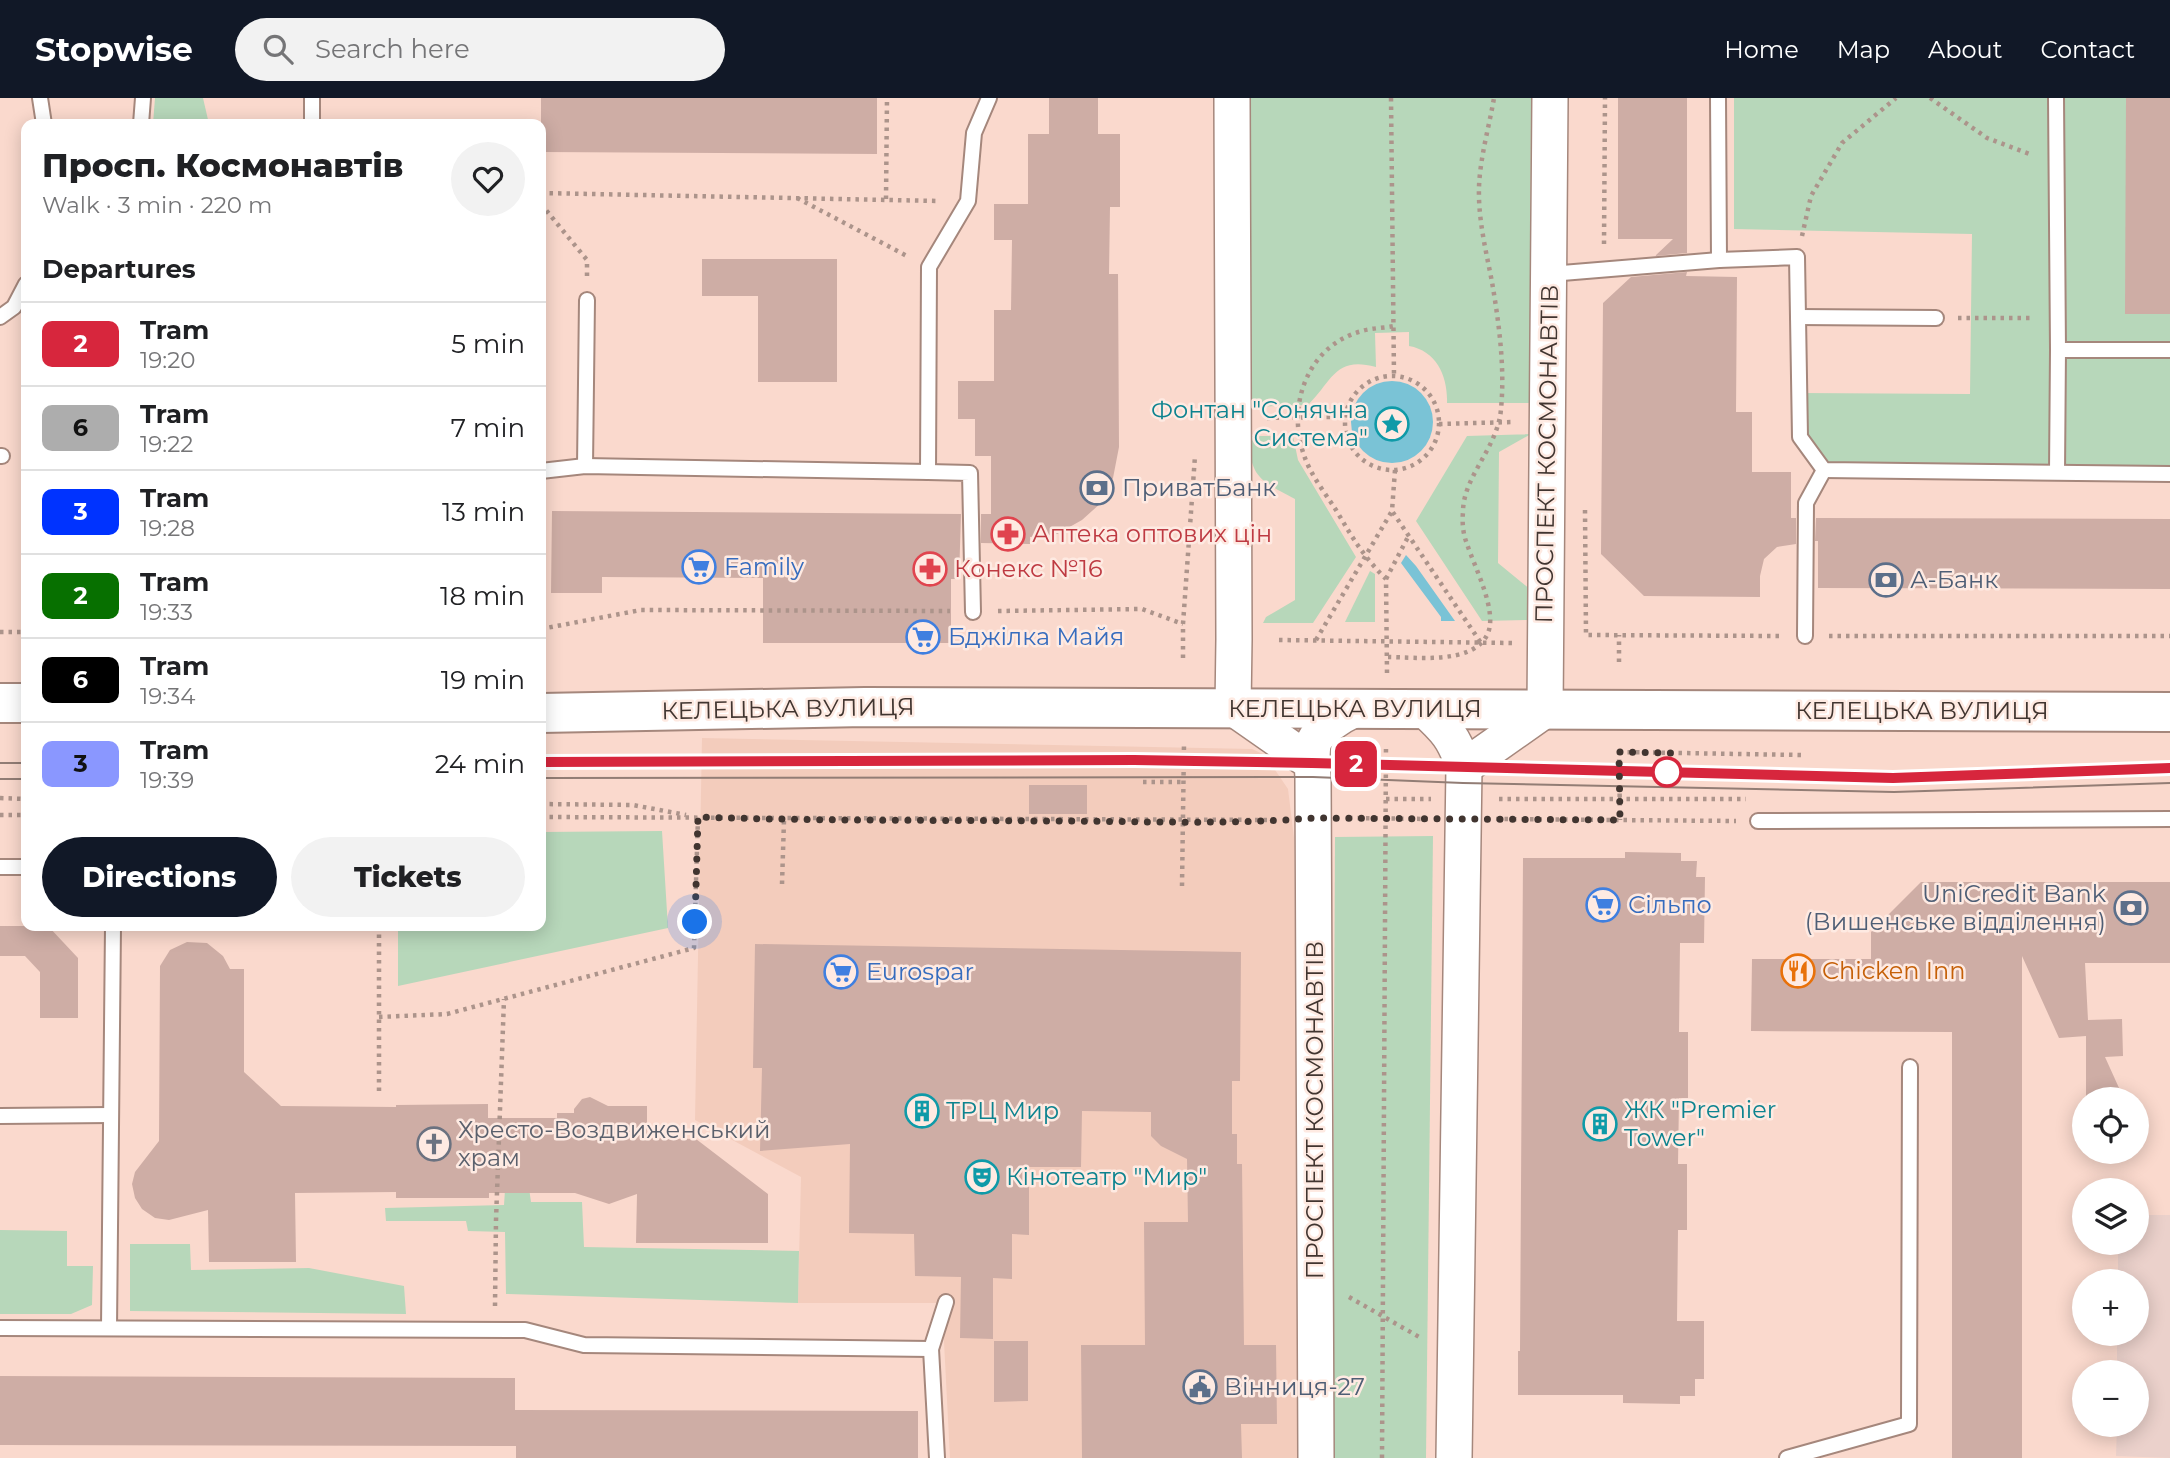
<!DOCTYPE html>
<meta charset="utf-8">
<style>
:root{--surface:#fff;--page:#f2f2f2;--text:#202124;--muted:#757577;--line:#e0e0e0;--accent:#111827}
body{margin:0;font-family:Montserrat,sans-serif;background:var(--page);color:var(--text);height:100vh;display:flex;flex-direction:column;font-size:26px;white-space:nowrap}
*{box-sizing:border-box;margin:0}
p{font-size:23px;color:var(--muted)}
.icon{flex:none;width:38px;height:38px;fill:none;stroke:currentColor;stroke-width:2;stroke-linecap:round;stroke-linejoin:round}
.map{position:relative;flex:1;overflow:hidden}
.drawer{position:absolute;left:21px;top:21px;width:525px;height:812px;display:flex;flex-direction:column;background:var(--surface);border-radius:14px;box-shadow:0 4px 18px #0003}
.drawer>*{flex:none}
.badge{padding:0 14px;border-radius:10px;font-size:24px;line-height:46px}
.fabs{position:absolute;left:2072px;top:989px;display:grid;gap:14px}
.fabs a{display:grid;place-items:center;width:77px;height:77px;border-radius:50%;background:var(--surface);box-shadow:0 4px 18px #0003;font-size:35px}
.you{position:absolute;width:35px;height:35px;margin:-18px;border:5px solid #fff;border-radius:50%;background:#1a73e8;box-shadow:0 0 0 10px #1a73e833}
.map>.badge{position:absolute;translate:-50% -50%;box-shadow:0 0 0 4px #fff}
h2{padding:0 21px;font-size:26px;line-height:63px}
.round{display:grid;place-items:center;flex:none;width:74px;height:74px;border-radius:37px;background:var(--page)}
.summary{display:flex;align-items:center;justify-content:space-between;height:119px;padding:0 21px}
h1{font-size:33px;font-weight:800;line-height:52px}
.button{display:flex;gap:14px;margin-top:auto;padding:14px 21px}
.button a{flex:1;height:80px;border-radius:42px;background:var(--accent);color:#fff;font-size:28px;font-weight:800;line-height:80px;text-align:center}
.button a+a{background:var(--page);color:var(--text)}
ul{padding:0;list-style:none}
li{display:flex;align-items:center;gap:21px;height:84px;padding:0 21px;border-top:2px solid var(--line)}
li div{flex:1}
li b{display:block;font-size:26px}
li em{font-style:normal}
li .badge{min-width:77px;font-weight:700;text-align:center}
header{display:flex;align-items:center;gap:42px;box-sizing:border-box;height:98px;padding:0 35px;background:var(--accent);color:#fff}
header strong{font-size:33px}
nav{display:flex;gap:38px;margin-inline-start:auto;font-size:24px}
.search{width:490px;height:63px;background:var(--page);display:flex;align-items:center;gap:18px;box-sizing:border-box;padding:0 24px;border-radius:38px;color:var(--muted);font-size:26px}
.map>svg:first-child{display:block}
.built{fill:#f3ccbc}
.education{fill:#ebd1cb}
.green{fill:#b7d7ba}
.water{fill:#7ac3d6}
.building{fill:#ceada5}
.lines{fill:none;stroke-linecap:round;stroke-linejoin:round}
.service-casing{stroke:#a5877c;stroke-width:18}
.tertiary-casing{stroke:#a5877c;stroke-width:38}
.secondary-casing{stroke:#a5877c;stroke-width:42}
.path{stroke:#ac948b;stroke-width:4.5;stroke-dasharray:3.5 5;stroke-linecap:butt}
.service{stroke:#fff;stroke-width:14}
.tertiary{stroke:#fff;stroke-width:35}
.secondary{stroke:#fff;stroke-width:38}
.tram{stroke:#927d75;stroke-width:2}
.line-casing{stroke:#fff;stroke-width:16}
.line{stroke:#d7263d;stroke-width:10}
.walk{stroke:#413530;stroke-width:7;stroke-dasharray:0 12.6}
.stop-dot{fill:#fff;stroke:#d7263d;stroke-width:3.5}
.labels{text-anchor:middle;stroke-width:5;stroke-linejoin:round;paint-order:stroke}
.culture-label{font-size:24px;fill:#0d838f;stroke:#feeae2;text-anchor:start}
.street-label{font-size:24px;fill:#413530;stroke:#feeae2}
.service-label{font-size:24px;fill:#4e5e75;stroke:#feeae2;text-anchor:start}
.health-label{font-size:24px;fill:#be3a42;stroke:#feeae2;text-anchor:start}
.shop-label{font-size:24px;fill:#366cbe;stroke:#feeae2;text-anchor:start}
.food-label{font-size:24px;fill:#c56008;stroke:#feeae2;text-anchor:start}
.worship-label{font-size:24px;fill:#5b616d;stroke:#feeae2;text-anchor:start}
</style>
<header>
<strong>Stopwise</strong>
<div class="search"><svg class="icon" aria-label="search" viewBox="0 0 24 24"><circle cx="10" cy="10" r="6"/><path d="M15 15l6 6"/></svg>Search here</div>
<nav><a>Home</a><a>Map</a><a>About</a><a>Contact</a></nav>
</header>
<div class="map">
<svg width="2170" height="1360" viewBox="0 0 2170 1360">
<rect width="100%" height="100%" fill="#fad9cd"/>
<polygon class="built" points="702,640 1252,651 1265,657 1288,691 1294,740 1300,1360 950,1360 942,1205 798,1205 801,1079 695,1022"/>
<polygon class="education" points="2137,1117 2170,1117 2170,1360 2116,1358 2117,1327 2137,1326 2137,1274 2117,1274 2117,1236 2137,1236 2137,1183 2118,1183 2118,1145 2137,1144"/>
<g class="green">
<polygon points="155,0 203,0 209,26 153,26"/>
<path d="M1250,0H1531L1530,305H1447C1448,279 1437,253 1409,248V234L1375,235L1376,269C1335,258 1333,282 1308,307L1250,309Z"/>
<polygon points="1734,0 2170,0 2170,376 1824,372 1800,339 1799,295 1970,296 1972,136 1734,131"/>
<polygon points="1531,336 1499,354 1498,465 1531,492 1529,522 1482,523 1416,423 1467,338"/>
<path d="M1248,338H1293L1298,362L1356,459L1313,525H1263L1266,519L1295,502V401C1260,382 1251,381 1248,338Z"/>
<polygon points="1370,473 1375,476 1375,524 1345,524"/>
<polygon points="662,733 668,830 398,888 398,828 541,828 541,734"/>
<polygon points="1433,738 1426,1360 1332,1360 1335,739"/>
<polygon points="529,1090 531,1104 582,1104 584,1149 799,1153 798,1205 506,1196 505,1134 468,1133 466,1123 386,1123 385,1110 504,1107 505,1092"/>
<polygon points="0,1132 67,1133 67,1168 93,1168 92,1207 71,1216 0,1216"/>
<polygon points="130,1146 190,1146 191,1172 309,1170 404,1188 406,1216 130,1213"/>
</g>
<g class="water">
<circle cx="1392" cy="324" r="41"/>
<polygon points="1406,457 1416,468 1455,523 1441,523 1441,519 1401,465"/>
</g>
<g class="building">
<polygon points="541,0 877,0 877,56 541,54"/>
<polygon points="1049,0 1098,0 1098,36 1120,36 1120,109 1110,109 1109,176 1118,176 1119,349 1113,380 1102,404 1082,422 1057,436 1030,439 1030,446 981,445 981,416 991,416 991,358 975,358 975,321 958,321 958,283 994,283 994,212 1011,212 1012,142 994,142 994,106 1028,106 1028,36 1049,36"/>
<polygon points="1618,0 1687,0 1687,155 1655,158 1673,141 1618,141"/>
<polygon points="2126,0 2170,0 2170,216 2125,216"/>
<polygon points="702,161 837,161 837,284 758,284 758,198 702,198"/>
<polygon points="1687,174 1686,178 1737,179 1736,314 1752,314 1752,374 1791,374 1791,420 1796,420 1796,446 1777,449 1764,461 1760,478 1760,499 1644,498 1601,456 1603,205 1631,179"/>
<polygon points="552,413 961,416 959,481 951,481 951,545 763,545 763,480 602,479 602,495 551,495"/>
<polygon points="1816,420 2170,421 2170,491 1818,490 1818,443 1815,443"/>
<rect x="1029" y="687" width="58" height="29"/>
<polygon points="1625,754 1681,755 1681,763 1697,763 1696,779 1705,779 1704,845 1680,845 1679,934 1688,934 1688,1000 1679,1000 1678,1066 1687,1066 1687,1132 1678,1132 1677,1223 1704,1223 1704,1281 1695,1281 1695,1298 1680,1298 1680,1306 1623,1305 1623,1297 1518,1297 1518,1253 1520,1253 1523,760 1625,760"/>
<polygon points="1921,784 2170,784 2170,865 2085,865 2088,922 2122,921 2123,958 2105,959 2124,1001 2086,1001 2086,938 2059,940 2022,858 2022,1360 1952,1360 1952,934 1751,933 1752,861 1871,861 1871,834"/>
<polygon points="0,828 48,828 78,860 78,920 40,920 40,874 25,858 0,858"/>
<polygon points="187,844 207,845 223,858 230,871 244,871 244,974 281,1008 396,1009 396,1007 488,1006 488,1020 557,1020 557,1015 574,1015 574,1011 582,1001 590,999 608,1008 647,1008 647,1040 696,1041 768,1096 768,1145 636,1145 637,1096 609,1106 575,1095 489,1095 489,1100 396,1100 396,1094 295,1095 296,1164 209,1164 208,1112 169,1122 155,1120 142,1111 135,1100 132,1086 135,1074 159,1043 160,868 170,852"/>
<polygon points="755,846 1241,854 1240,983 1232,983 1232,1036 1237,1036 1237,1066 1242,1066 1244,1247 1276,1247 1277,1326 1241,1326 1242,1360 1082,1360 1081,1247 1145,1247 1144,1124 1188,1124 1187,1061 1161,1048 1151,1038 1151,1014 1082,1013 1081,1069 1029,1069 1029,1137 1012,1136 1012,1181 993,1180 993,1241 960,1240 961,1179 915,1178 914,1136 849,1135 850,1046 760,1053 762,970 753,970"/>
<polygon points="994,1243 1028,1243 1028,1303 994,1304"/>
<polygon points="0,1278 515,1280 515,1312 918,1313 918,1360 516,1360 516,1348 0,1347"/>
</g>
<g class="lines">
<defs>
<g id="service">
<polyline points="40,0 44,26"/>
<polyline points="1718,0 1719,162 1797,159 1800,339 1824,372 2170,376"/>
<polyline points="2056,0 2058,252"/>
<polyline points="141,26 143,0"/>
<polyline points="312,26 312,0"/>
<polyline points="1550,176 1719,162"/>
<polyline points="0,219 14,209 26,186"/>
<polyline points="1798,219 1936,220"/>
<polyline points="0,358 2,358"/>
<polyline points="585,368 587,202"/>
<polyline points="541,373 585,368 928,374 929,169 968,103 974,35 989,0"/>
<polyline points="928,374 970,375 973,514"/>
<polyline points="2057,374 2058,252 2170,252"/>
<polyline points="1805,538 1806,405 1824,372"/>
<polyline points="1758,723 2170,721"/>
<polyline points="0,769 26,769"/>
<polyline points="0,1018 111,1017"/>
<polyline points="0,1230 525,1232 584,1247 931,1251"/>
<polyline points="109,1230 113,828"/>
<polyline points="937,1360 931,1251 946,1204"/>
<polyline points="1787,1360 1909,1326 1910,969"/>
</g>
<g id="tertiary">
<polyline points="1232,0 1234,541 1233,610 1312,665 1313,679 1316,1360"/>
<path d="M1424,611C1447,632 1454,640 1464,669L1454,1360"/>
<path d="M1312,665C1312,659 1312,653 1313,647C1316,632 1342,617 1355,611"/>
<polyline points="1464,669 1545,612 1550,0"/>
</g>
<g id="secondary">
<polyline points="0,605 26,605"/>
<polyline points="541,615 865,609 2170,614"/>
</g>
</defs>
<use href="#service" class="service-casing"/>
<use href="#tertiary" class="tertiary-casing"/>
<use href="#secondary" class="secondary-casing"/>
<g class="path">
<polyline points="1391,0 1394,278"/>
<polyline points="1930,0 1987,40 2032,57"/>
<polyline points="541,95 939,103"/>
<polyline points="797,100 907,158"/>
<polyline points="886,101 887,0"/>
<polyline points="541,106 587,162 587,179"/>
<polyline points="1802,138 1811,98 1842,45 1896,0"/>
<polyline points="1604,146 1605,0"/>
<polyline points="1958,220 2033,220"/>
<circle cx="1392" cy="325" r="47"/>
<polyline points="1267,320 1332,319 1346,316"/>
<polyline points="1439,326 1514,324"/>
<polyline points="1395,372 1392,413 1481,545"/>
<polyline points="1585,412 1586,537 1781,538"/>
<polyline points="1386,481 1408,439"/>
<polyline points="998,513 1142,511 1183,526"/>
<polyline points="541,531 641,512 950,513"/>
<polyline points="0,534 26,534"/>
<polyline points="1829,538 2170,538"/>
<polyline points="1279,542 1512,545"/>
<polyline points="1316,542 1392,413"/>
<path d="M1388,559C1415,559 1472,567 1487,537C1499,515 1474,468 1467,446C1463,436 1462,425 1463,414C1463,378 1498,350 1501,311C1505,270 1499,225 1492,184C1486,153 1478,121 1479,89C1480,60 1489,29 1494,0"/>
<polyline points="1183,560 1183,526 1195,358"/>
<polyline points="1619,564 1619,537"/>
<path d="M1387,575L1386,481C1363,458 1352,439 1336,412C1325,395 1310,376 1304,357C1286,307 1308,247 1362,233C1372,230 1384,230 1394,228"/>
<polyline points="1619,653 1620,722"/>
<polyline points="1619,654 1801,657"/>
<polyline points="1143,684 1183,684"/>
<polyline points="0,700 26,701"/>
<polyline points="1386,701 1431,701"/>
<polyline points="1499,701 1746,701"/>
<polyline points="541,706 633,707 686,717"/>
<polyline points="0,717 26,717"/>
<polyline points="541,719 1277,722"/>
<polyline points="1349,720 1428,721"/>
<polyline points="1496,721 1736,723"/>
<polyline points="782,786 784,722"/>
<polyline points="1182,788 1184,646"/>
<polyline points="379,828 379,998"/>
<polyline points="379,919 447,916 694,850 698,719"/>
<polyline points="1349,1199 1421,1240"/>
<polyline points="495,1208 496,1122 504,901"/>
<polyline points="1382,1360 1386,647"/>
</g>
<use href="#service" class="service"/>
<use href="#tertiary" class="tertiary"/>
<use href="#secondary" class="secondary"/>
<g class="tram">
<polyline points="541,664 1085,662 1312,665 1893,679 2170,670"/>
<polyline points="0,665 26,665"/>
<polyline points="541,680 1313,679 1463,685 1894,694 2170,685"/>
<polyline points="0,681 26,681"/>
</g>
</g>
<g class="lines">
<defs>
<polyline id="line" points="541,664 1134,662 1312,665 1893,680 2170,670"/>
</defs>
<use href="#line" class="line-casing"/>
<use href="#line" class="line"/>
<path class="walk" d="M695,824L698,719C814,723 931,722 1048,723C1137,723 1226,727 1314,720L1620,722L1619,654L1671,655L1667,674"/>
</g>
<defs>
<symbol id="sight-ring" viewBox="-11 -11 22 22"><circle r="9.5" fill="#feeae2" stroke="#0f9aa8" stroke-width="1.5"/><path d="M0-6L1.8-2.2L6-1.7L2.9 1.2L3.7 5.4L0 3.3L-3.7 5.4L-2.9 1.2L-6-1.7L-1.8-2.2Z" fill="#0f9aa8"/></symbol>
<symbol id="bank-ring" viewBox="-11 -11 22 22"><circle r="9.5" fill="#feeae2" stroke="#5c6f8a" stroke-width="1.5"/><path d="M-6-4H6V4H-6ZM0-2.3a2.3 2.3 0 1 0 0 4.6a2.3 2.3 0 1 0 0-4.6Z" fill="#5c6f8a"/></symbol>
<symbol id="pharmacy-ring" viewBox="-11 -11 22 22"><circle r="9.5" fill="#feeae2" stroke="#e0444e" stroke-width="1.5"/><path d="M-2-6h4v4h4v4h-4v4h-4v-4h-4v-4h4Z" fill="#e0444e"/></symbol>
<symbol id="supermarket-ring" viewBox="-11 -11 22 22"><circle r="9.5" fill="#feeae2" stroke="#3f7fe0" stroke-width="1.5"/><path d="M-6-5.5h2.5l.6 2H6L4.5 2H-2.5L-4.4-4H-6ZM-1.5 3.2a1.3 1.3 0 1 0 .1 0ZM3 3.2a1.3 1.3 0 1 0 .1 0Z" fill="#3f7fe0"/></symbol>
<symbol id="restaurant-ring" viewBox="-11 -11 22 22"><circle r="9.5" fill="#feeae2" stroke="#e8710a" stroke-width="1.5"/><path d="M-5-6h1v4h1v-4h1v4h1v-4h1v5L-1.5 .5V6h-2V.5L-5-1ZM5-6V6H3V1.5H1.5Q1.5-4 5-6Z" fill="#e8710a"/></symbol>
<symbol id="building-ring" viewBox="-11 -11 22 22"><circle r="9.5" fill="#feeae2" stroke="#0f9aa8" stroke-width="1.5"/><path d="M-4-6H4V6H1V3H-1V6H-4ZM-2.5-4.3h1.7v1.8h-1.7ZM.8-4.3h1.7v1.8H.8ZM-2.5-1h1.7V.8h-1.7ZM.8-1h1.7V.8H.8Z" fill="#0f9aa8"/></symbol>
<symbol id="church-ring" viewBox="-11 -11 22 22"><circle r="9.5" fill="#feeae2" stroke="#6b7280" stroke-width="1.5"/><path d="M-1.2-6h2.4v3.5h3.3v2.4h-3.3V6h-2.4V-.1h-3.3v-2.4h3.3Z" fill="#6b7280"/></symbol>
<symbol id="theatre-ring" viewBox="-11 -11 22 22"><circle r="9.5" fill="#feeae2" stroke="#0f9aa8" stroke-width="1.5"/><path d="M-5-5.5Q0-4 5-5.5V0Q5 5 0 6Q-5 5-5 0ZM-3.3-2.5H-1v1.5H-3.3ZM1-2.5H3.3v1.5H1ZM-2.8 1Q0 5.5 2.8 1Z" fill="#0f9aa8"/></symbol>
<symbol id="civic-ring" viewBox="-11 -11 22 22"><circle r="9.5" fill="#feeae2" stroke="#5c6f8a" stroke-width="1.5"/><path d="M-.6-6.5H3V-4.5H.6V-3L4-1V1h2V6H-6V1h2V-1L-.6-3ZM-1.2 2.5V6h2.4V2.5Z" fill="#5c6f8a"/></symbol>
</defs>
<g fill-rule="evenodd">
<use href="#sight-ring" x="1373" y="307" width="38" height="38"/>
<use href="#bank-ring" x="1078" y="371" width="38" height="38"/>
<use href="#pharmacy-ring" x="989" y="417" width="38" height="38"/>
<use href="#supermarket-ring" x="680" y="450" width="38" height="38"/>
<use href="#pharmacy-ring" x="911" y="452" width="38" height="38"/>
<use href="#bank-ring" x="1867" y="463" width="38" height="38"/>
<use href="#supermarket-ring" x="904" y="520" width="38" height="38"/>
<use href="#supermarket-ring" x="1584" y="788" width="38" height="38"/>
<use href="#bank-ring" x="2112" y="791" width="38" height="38"/>
<use href="#restaurant-ring" x="1779" y="854" width="38" height="38"/>
<use href="#supermarket-ring" x="822" y="855" width="38" height="38"/>
<use href="#building-ring" x="903" y="994" width="38" height="38"/>
<use href="#building-ring" x="1581" y="1007" width="38" height="38"/>
<use href="#church-ring" x="415" y="1027" width="38" height="38"/>
<use href="#theatre-ring" x="963" y="1060" width="38" height="38"/>
<use href="#civic-ring" x="1181" y="1270" width="38" height="38"/>
</g>
<circle class="stop-dot" cx="1667" cy="674" r="14"/>
<g class="labels">
<g class="culture-label">
<text x="1368" y="320" text-anchor="end">Фонтан "Сонячна<tspan x="1368" dy="28">Система"</tspan></text>
<text x="1624" y="1020">ЖК "Premier<tspan x="1624" dy="28">Tower"</tspan></text>
<text x="946" y="1021">ТРЦ Мир</text>
<text x="1006" y="1087">Кінотеатр "Мир"</text>
</g>
<g class="street-label">
<text transform="translate(1547 356) rotate(-89)" y="8">ПРОСПЕКТ КОСМОНАВТІВ</text>
<text transform="translate(788 611) rotate(-1)" y="8">КЕЛЕЦЬКА ВУЛИЦЯ</text>
<text x="1355" y="619">КЕЛЕЦЬКА ВУЛИЦЯ</text>
<text x="1922" y="621">КЕЛЕЦЬКА ВУЛИЦЯ</text>
<text transform="translate(1315 1012) rotate(-90)" y="8">ПРОСПЕКТ КОСМОНАВТІВ</text>
</g>
<g class="service-label">
<text x="1122" y="398">ПриватБанк</text>
<text x="1910" y="490">А-Банк</text>
<text x="2106" y="804" text-anchor="end">UniCredit Bank<tspan x="2106" dy="28">(Вишенське відділення)</tspan></text>
<text x="1224" y="1297">Вінниця-27</text>
</g>
<g class="health-label">
<text x="1032" y="444">Аптека оптових цін</text>
<text x="954" y="479">Конекс №16</text>
</g>
<g class="shop-label">
<text x="724" y="477">Family</text>
<text x="948" y="547">Бджілка Майя</text>
<text x="1628" y="815">Сільпо</text>
<text x="866" y="882">Eurospar</text>
</g>
<g class="food-label">
<text x="1822" y="881">Chicken Inn</text>
</g>
<g class="worship-label">
<text x="458" y="1040">Хресто-Воздвиженський<tspan x="458" dy="28">храм</tspan></text>
</g>
</g>
</svg>
<div class="fabs">
<a><svg class="icon" aria-label="locate" viewBox="0 0 24 24"><circle cx="12" cy="12" r="6"/><path d="M12 2v4M12 18v4M2 12h4M18 12h4"/></svg></a>
<a><svg class="icon" aria-label="layers" viewBox="0 0 24 24"><path d="M12 4l9 5-9 5-9-5zM3 14l9 5 9-5"/></svg></a>
<a>+</a>
<a>−</a>
</div>
<div class="you" style="left:695px;top:824px"></div>
<b class="badge" style="left:1356px;top:666px;background:#d7263d;color:#fff">2</b>
<section class="drawer">
<div class="summary"><div><h1>Просп. Космонавтів</h1><p>Walk · 3 min · 220 m</p></div><a class="round"><svg class="icon" aria-label="heart" viewBox="0 0 24 24"><path d="M12 20l-8-8c-3-5 5-10 8-4 3-6 11-1 8 4z"/></svg></a></div>
<h2>Departures</h2>
<ul>
<li><span class="badge" style="background:#d7263d;color:#fff">2</span><div><b>Tram</b><p>19:20</p></div><em>5 min</em></li>
<li><span class="badge" style="background:#adadad;color:#111">6</span><div><b>Tram</b><p>19:22</p></div><em>7 min</em></li>
<li><span class="badge" style="background:#03f;color:#fff">3</span><div><b>Tram</b><p>19:28</p></div><em>13 min</em></li>
<li><span class="badge" style="background:#077000;color:#fff">2</span><div><b>Tram</b><p>19:33</p></div><em>18 min</em></li>
<li><span class="badge" style="background:#000;color:#fff">6</span><div><b>Tram</b><p>19:34</p></div><em>19 min</em></li>
<li><span class="badge" style="background:#8a97ff;color:#111">3</span><div><b>Tram</b><p>19:39</p></div><em>24 min</em></li>
</ul>
<div class="button"><a>Directions</a><a>Tickets</a></div>
</section>
</div>
